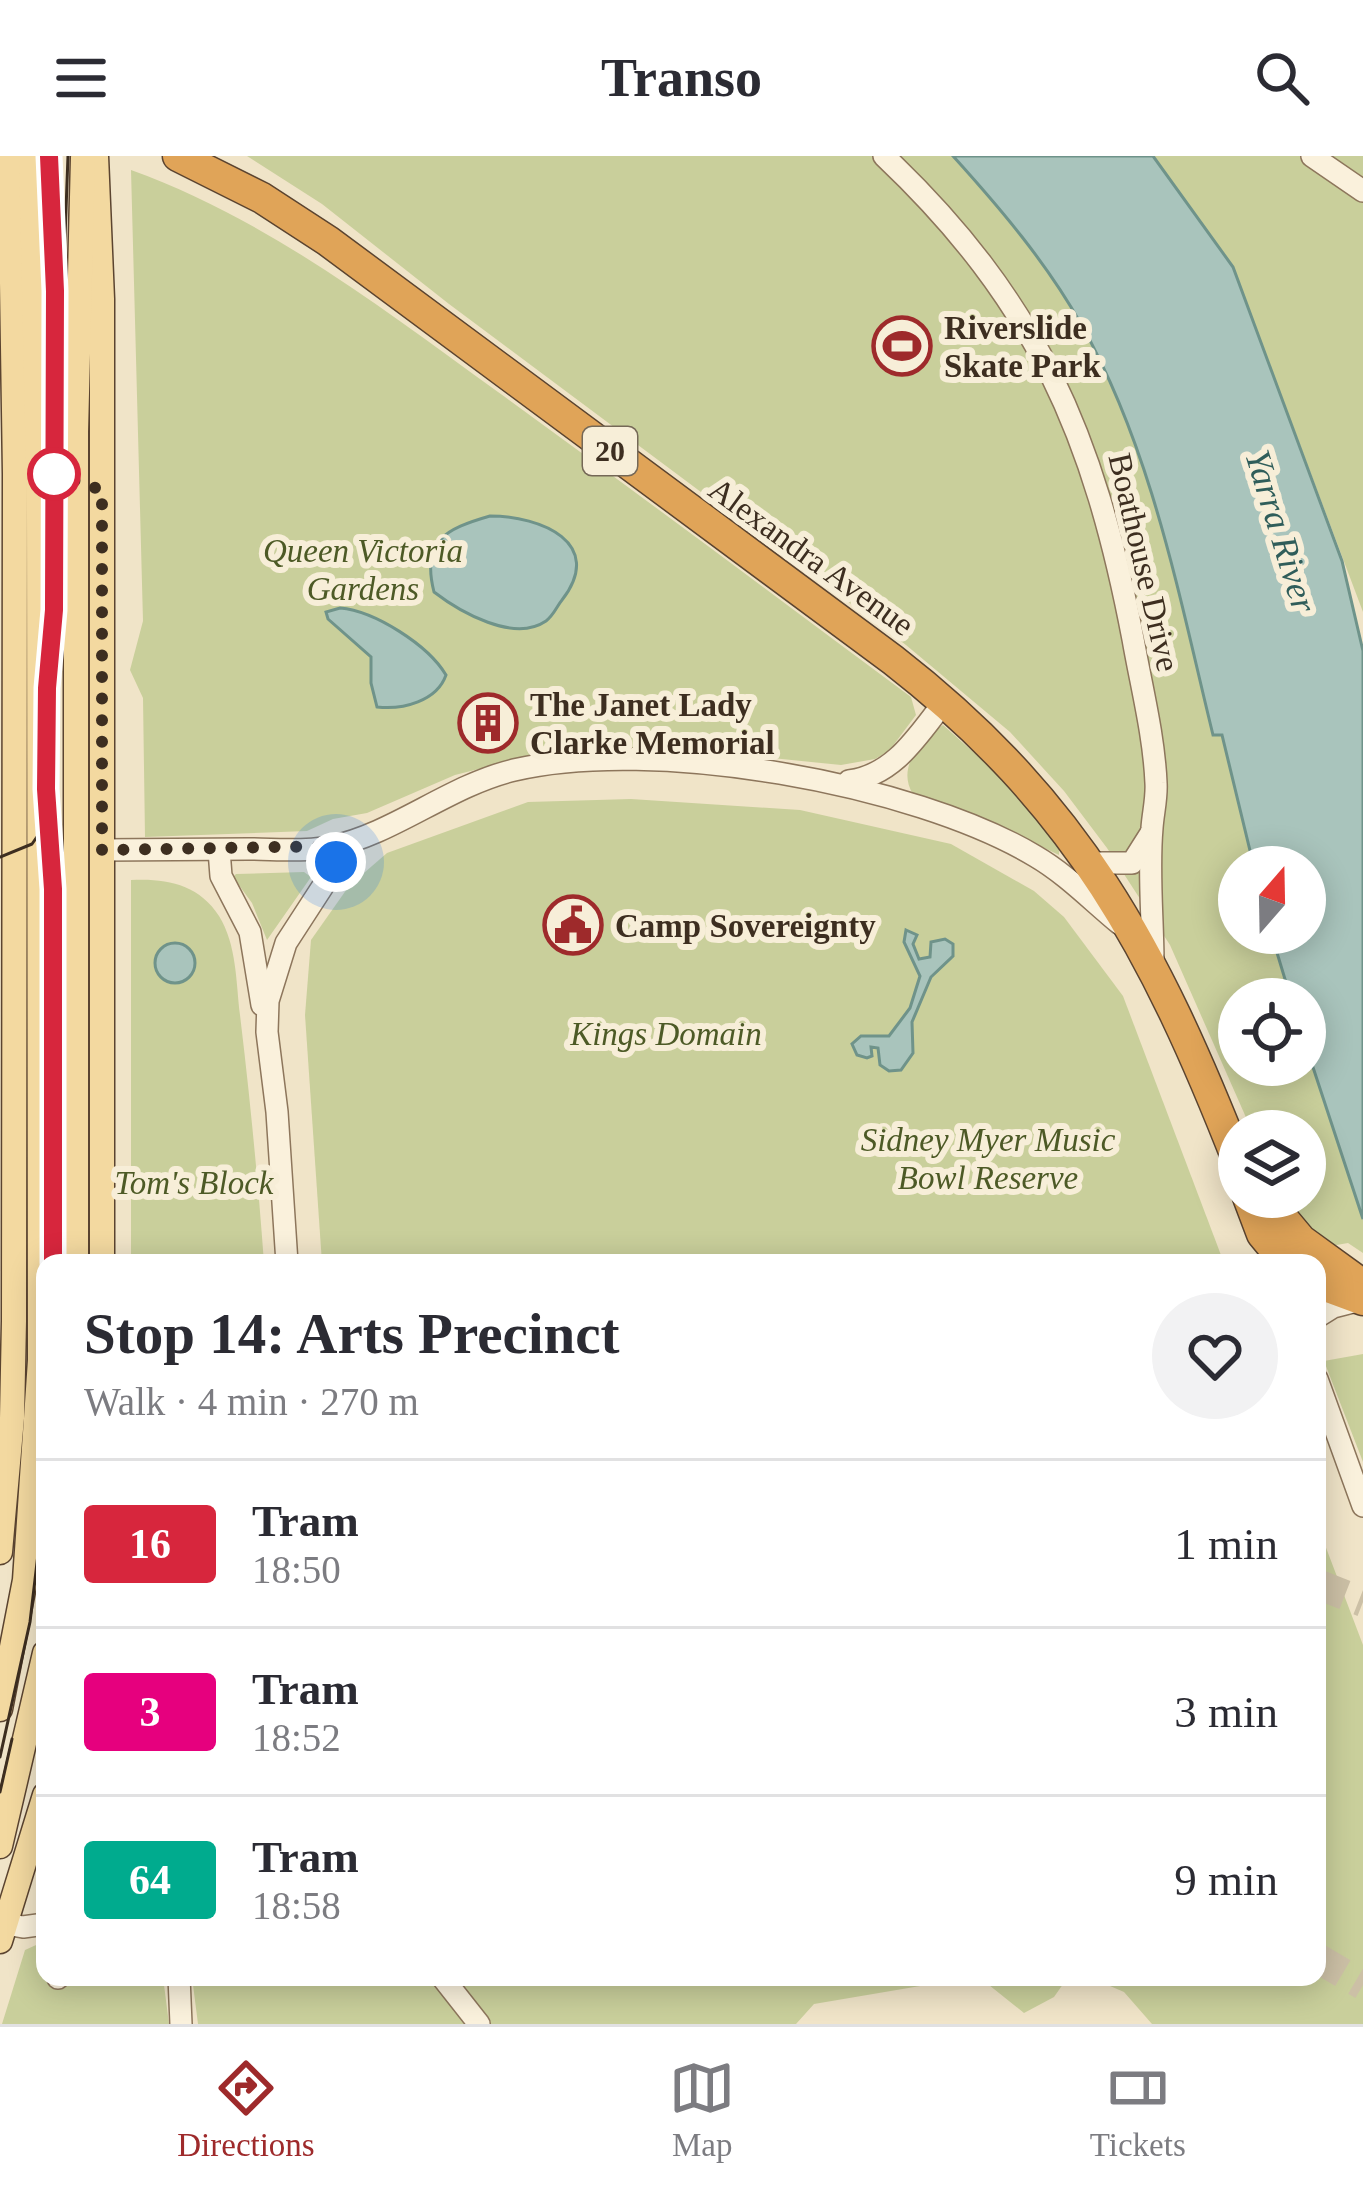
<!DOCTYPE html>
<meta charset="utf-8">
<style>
:root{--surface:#fff;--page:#f2f2f3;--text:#2b2b33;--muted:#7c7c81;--line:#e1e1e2;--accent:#9e2a2b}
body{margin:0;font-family:"Times New Roman",serif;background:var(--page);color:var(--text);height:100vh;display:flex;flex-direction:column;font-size:45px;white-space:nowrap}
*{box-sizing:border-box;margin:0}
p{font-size:39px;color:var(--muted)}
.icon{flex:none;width:66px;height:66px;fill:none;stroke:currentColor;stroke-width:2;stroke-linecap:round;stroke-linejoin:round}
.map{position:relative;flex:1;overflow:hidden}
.panel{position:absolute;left:36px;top:1098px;width:1290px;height:732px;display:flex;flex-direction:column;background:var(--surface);border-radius:24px;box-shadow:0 6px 30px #0003}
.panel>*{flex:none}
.badge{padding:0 24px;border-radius:9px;font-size:42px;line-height:78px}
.needle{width:78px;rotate:20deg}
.fabs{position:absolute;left:1218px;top:690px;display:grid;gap:24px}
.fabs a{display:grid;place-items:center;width:108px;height:108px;border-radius:50%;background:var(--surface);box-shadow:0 6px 30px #0003;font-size:60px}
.you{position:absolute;width:60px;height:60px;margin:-30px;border:9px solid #fff;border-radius:50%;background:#1a73e8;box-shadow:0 0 0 18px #1a73e833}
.map>.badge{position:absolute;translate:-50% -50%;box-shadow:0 0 0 6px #fff}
.round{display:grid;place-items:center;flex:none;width:126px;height:126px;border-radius:63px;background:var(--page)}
.summary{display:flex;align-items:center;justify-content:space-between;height:204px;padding:0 48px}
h1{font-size:57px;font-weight:700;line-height:90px}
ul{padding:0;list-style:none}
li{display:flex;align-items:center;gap:36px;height:168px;padding:0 48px;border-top:3px solid var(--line)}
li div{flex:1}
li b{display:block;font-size:45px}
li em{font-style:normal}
li .badge{min-width:132px;font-weight:700;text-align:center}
header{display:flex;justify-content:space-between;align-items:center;height:156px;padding:0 48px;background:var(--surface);font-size:54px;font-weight:700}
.menu{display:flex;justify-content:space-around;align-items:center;height:168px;border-top:3px solid var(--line);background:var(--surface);font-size:33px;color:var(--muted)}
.menu a{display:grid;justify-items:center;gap:6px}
.menu .active{color:var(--accent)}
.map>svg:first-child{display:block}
.green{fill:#c9cf9b}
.water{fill:#a9c4bc;stroke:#6f938a;stroke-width:3}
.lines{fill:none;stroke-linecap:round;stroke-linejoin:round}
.highway-tunnel{stroke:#ccc0a6;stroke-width:30;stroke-dasharray:30 15;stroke-linecap:butt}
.minor-casing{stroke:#8d765c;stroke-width:24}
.major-casing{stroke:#5b4430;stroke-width:27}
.highway-casing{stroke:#5b4430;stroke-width:33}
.minor{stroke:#faf1dc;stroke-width:21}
.major{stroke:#f3d9a0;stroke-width:24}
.highway{stroke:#e0a458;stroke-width:30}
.tram{stroke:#3d2e20;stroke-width:3}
.line-casing{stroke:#fff;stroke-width:27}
.line{stroke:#d7263d;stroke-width:18}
.walk{stroke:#3d2e20;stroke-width:12;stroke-dasharray:0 21.6}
.stop-dot{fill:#fff;stroke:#d7263d;stroke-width:6}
.labels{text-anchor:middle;stroke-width:12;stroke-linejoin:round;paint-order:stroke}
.shield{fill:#f7eed8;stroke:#756857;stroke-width:3}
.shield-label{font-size:30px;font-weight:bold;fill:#3d2e20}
.poi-label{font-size:33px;font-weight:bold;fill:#3d2e20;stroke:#f7eed8;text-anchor:start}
.park-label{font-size:33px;font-style:italic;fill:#4d5a26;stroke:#f7eed8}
.street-label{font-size:33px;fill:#3d2e20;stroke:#f7eed8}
.water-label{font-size:36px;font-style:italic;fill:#2f5d5a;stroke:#f7eed8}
</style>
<header><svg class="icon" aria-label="menu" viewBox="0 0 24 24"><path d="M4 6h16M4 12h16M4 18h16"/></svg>Transo<svg class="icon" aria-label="search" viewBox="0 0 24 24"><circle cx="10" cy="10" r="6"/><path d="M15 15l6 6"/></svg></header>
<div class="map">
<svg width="1363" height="1868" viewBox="0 0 1363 1868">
<rect width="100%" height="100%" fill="#f0e4c8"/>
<g class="green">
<path d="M247,0H953C1000,52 1046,106 1081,168C1152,294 1179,440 1214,579L1222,578L1254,711H1239V777H1271L1291,843H1239V909H1305V887L1363,1063V1097L1348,1087L1331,1090L1308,1074L1280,1041H1305V975H1252L1170,789L1107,692L1064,635L1010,576L906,489L449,148L322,48Z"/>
<polygon points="1154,0 1363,0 1363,456 1233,111"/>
<path d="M131,14C267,63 383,153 498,236C637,337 774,439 911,541L916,559L889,595L875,603L841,609L731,598L602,592L534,599L455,619L367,657L333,663L307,675L145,681L143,542L130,514L143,465Z"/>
<path d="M943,569L1000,620L1059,690V699L992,667L913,638C896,611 921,584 943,569Z"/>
<polygon points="631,643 800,654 951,688 1034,735 1064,761 1123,840 1224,1107 322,1107 305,859 311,784 349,730 387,697 528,646"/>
<polygon points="304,716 311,721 267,784 252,747 233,721 236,718"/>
<path d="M131,724C165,722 199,728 219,760C237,789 236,827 240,859C250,942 258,1024 264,1107H131Z"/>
<polygon points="1363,1198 1363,1306 1324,1205"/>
<polygon points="1317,1368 1363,1489 1363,1868 1152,1868 1124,1836 1089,1821 1317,1821"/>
<polygon points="45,1785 45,1821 163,1821 169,1868 2,1868 25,1794"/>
<polygon points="192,1821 949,1821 932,1828 814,1848 796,1868 198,1868"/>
<polygon points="966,1821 1068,1821 1054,1841 1024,1857 989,1829"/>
</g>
<g class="water">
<path d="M953,0H1153L1233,111L1342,405L1363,495V1063L1305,887V843H1291L1271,777H1305V711H1254L1222,579H1213C1179,440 1152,294 1081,168C1046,106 1000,52 953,0Z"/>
<path d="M490,360C541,360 606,387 562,444C557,450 554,459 546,465C514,487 460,456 434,436C421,385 445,373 490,360Z"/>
<path d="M340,452C375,455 428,489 446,519C437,545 403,554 377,551L371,527V501L328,463L326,456Z"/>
<polygon points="906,774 917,779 913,788 919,803 930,801 931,786 945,783 953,788 953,800 931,821 912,866 913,897 901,914 889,915 880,909 878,892 871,891 872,900 867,902 857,899 852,888 861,880 889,880 910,852 920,820 904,786"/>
<circle cx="175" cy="807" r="20"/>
</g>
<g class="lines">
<g class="highway-tunnel">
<polyline points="1317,1428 1363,1446"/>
<polyline points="1317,1802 1363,1829"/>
</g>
<defs>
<g id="minor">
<path d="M884,0C1037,145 1094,279 1133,483C1141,529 1154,579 1156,627C1157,642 1153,657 1152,672C1148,716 1153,763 1153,808"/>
<polyline points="1312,0 1363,35"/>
<path d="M849,625C895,619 918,579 945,545"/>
<path d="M102,694C151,694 199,693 248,693C275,693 303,696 330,691C394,678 448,630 514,614C652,581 913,627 1035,700C1066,718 1092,745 1120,768"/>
<polyline points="219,694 221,720 250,776 262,849"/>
<polyline points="1091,707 1132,707 1151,677"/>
<polyline points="287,1107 277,956 267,876 268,845 286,787 334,713 334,690"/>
<polyline points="1317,1161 1333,1151 1361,1144"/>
<polyline points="1317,1223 1363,1350"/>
<polyline points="6,1768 23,1771 45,1768"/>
<polyline points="58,1821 58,1822"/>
<polyline points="179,1821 181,1868"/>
<polyline points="442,1821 479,1868"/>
</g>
<g id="major">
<polyline points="96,0 102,143 102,1107"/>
<polyline points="76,1107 76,276 83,2"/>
<polyline points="0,1396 12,1262 14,1165 15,318 10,0"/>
<polyline points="0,1553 25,1424 40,1204 39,360 31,0"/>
<polyline points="0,1690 45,1497"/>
<polyline points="0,1785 45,1639"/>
</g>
<g id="highway">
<path d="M178,0L262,42L328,85L893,504C1078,648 1155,794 1239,1008"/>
<polyline points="1248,1041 1262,1078 1286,1107"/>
<polyline points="1265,1041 1301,1084 1363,1129"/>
<polyline points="1317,1127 1363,1144"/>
</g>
</defs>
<use href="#minor" class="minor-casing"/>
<use href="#major" class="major-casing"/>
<use href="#highway" class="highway-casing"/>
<use href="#minor" class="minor"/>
<use href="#major" class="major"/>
<use href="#highway" class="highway"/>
<g class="tram">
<polyline points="49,0 55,155 54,454 47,532 46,633 53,733 53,1107"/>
<polyline points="64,108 68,0"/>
<polyline points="0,701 32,688 50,662"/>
<polyline points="0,1601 30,1466 45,1339"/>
<polyline points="0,1636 12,1583"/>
</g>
</g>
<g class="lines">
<defs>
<polyline id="line" points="49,0 55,135 54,454 47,532 46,633 53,733 53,1107"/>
</defs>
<use href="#line" class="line-casing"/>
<use href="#line" class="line"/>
<polyline class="walk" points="54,318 102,334 102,694 334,690 336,706"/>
</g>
<defs>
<symbol id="stadium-ring" viewBox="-11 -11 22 22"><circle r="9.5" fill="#f7eed8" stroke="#9e2a2b" stroke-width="1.5"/><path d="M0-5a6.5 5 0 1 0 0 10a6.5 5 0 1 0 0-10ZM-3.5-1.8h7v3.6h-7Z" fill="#9e2a2b"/></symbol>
<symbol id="building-ring" viewBox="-11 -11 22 22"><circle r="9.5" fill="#f7eed8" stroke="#9e2a2b" stroke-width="1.5"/><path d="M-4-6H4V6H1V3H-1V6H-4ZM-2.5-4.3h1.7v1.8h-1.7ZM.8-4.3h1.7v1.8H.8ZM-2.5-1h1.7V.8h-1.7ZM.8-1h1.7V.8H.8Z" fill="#9e2a2b"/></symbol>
<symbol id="civic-ring" viewBox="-11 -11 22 22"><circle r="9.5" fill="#f7eed8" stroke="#9e2a2b" stroke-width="1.5"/><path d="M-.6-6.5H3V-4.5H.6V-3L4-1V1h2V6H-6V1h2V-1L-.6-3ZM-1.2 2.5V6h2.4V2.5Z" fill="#9e2a2b"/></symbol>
</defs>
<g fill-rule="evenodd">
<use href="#stadium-ring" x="869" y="157" width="66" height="66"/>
<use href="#building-ring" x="455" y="534" width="66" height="66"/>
<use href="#civic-ring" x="540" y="736" width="66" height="66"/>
</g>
<circle class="stop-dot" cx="54" cy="318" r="24"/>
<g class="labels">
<rect class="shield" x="583" y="271" width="54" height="48" rx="9"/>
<g class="shield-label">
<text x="610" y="305">20</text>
</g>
<g class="poi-label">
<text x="944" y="183">Riverslide<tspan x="944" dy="38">Skate Park</tspan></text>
<text x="530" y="560">The Janet Lady<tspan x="530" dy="38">Clarke Memorial</tspan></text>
<text x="615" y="781">Camp Sovereignty</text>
</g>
<g class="park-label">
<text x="363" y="406">Queen Victoria<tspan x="363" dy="38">Gardens</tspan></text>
<text x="666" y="889">Kings Domain</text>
<text x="988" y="995">Sidney Myer Music<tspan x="988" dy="38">Bowl Reserve</tspan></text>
<text x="194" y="1038">Tom's Block</text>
</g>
<g class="street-label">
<text transform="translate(812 400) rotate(36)" y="12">Alexandra Avenue</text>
<text transform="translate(1145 406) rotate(77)" y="12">Boathouse Drive</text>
</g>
<g class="water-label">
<text transform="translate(1282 375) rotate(73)" y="13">Yarra River</text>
</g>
</g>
</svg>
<div class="fabs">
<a><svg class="needle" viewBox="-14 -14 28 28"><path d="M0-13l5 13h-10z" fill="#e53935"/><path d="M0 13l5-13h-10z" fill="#7c7c81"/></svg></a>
<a><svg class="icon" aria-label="locate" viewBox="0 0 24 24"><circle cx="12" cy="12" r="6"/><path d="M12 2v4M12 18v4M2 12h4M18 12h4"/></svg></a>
<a><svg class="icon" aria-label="layers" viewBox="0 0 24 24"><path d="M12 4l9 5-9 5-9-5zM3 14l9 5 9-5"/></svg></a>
</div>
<div class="you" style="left:336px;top:706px"></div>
<section class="panel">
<div class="summary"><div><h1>Stop 14: Arts Precinct</h1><p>Walk · 4 min · 270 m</p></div><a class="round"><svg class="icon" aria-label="heart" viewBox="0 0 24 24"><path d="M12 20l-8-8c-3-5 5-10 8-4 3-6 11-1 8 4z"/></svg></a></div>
<ul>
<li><span class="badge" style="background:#d7263d;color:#fff">16</span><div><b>Tram</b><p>18:50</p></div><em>1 min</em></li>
<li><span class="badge" style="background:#e6007e;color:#fff">3</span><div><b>Tram</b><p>18:52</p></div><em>3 min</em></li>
<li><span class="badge" style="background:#00ab8e;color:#fff">64</span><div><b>Tram</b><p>18:58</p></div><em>9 min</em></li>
</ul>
</section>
</div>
<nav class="menu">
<a class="active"><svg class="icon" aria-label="directions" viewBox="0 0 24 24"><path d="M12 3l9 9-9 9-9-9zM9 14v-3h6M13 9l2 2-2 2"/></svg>Directions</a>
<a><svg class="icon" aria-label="map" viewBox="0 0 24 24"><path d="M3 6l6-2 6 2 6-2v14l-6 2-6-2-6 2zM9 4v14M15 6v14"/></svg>Map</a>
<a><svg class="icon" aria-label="tickets" viewBox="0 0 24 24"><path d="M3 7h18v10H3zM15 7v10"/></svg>Tickets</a>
</nav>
